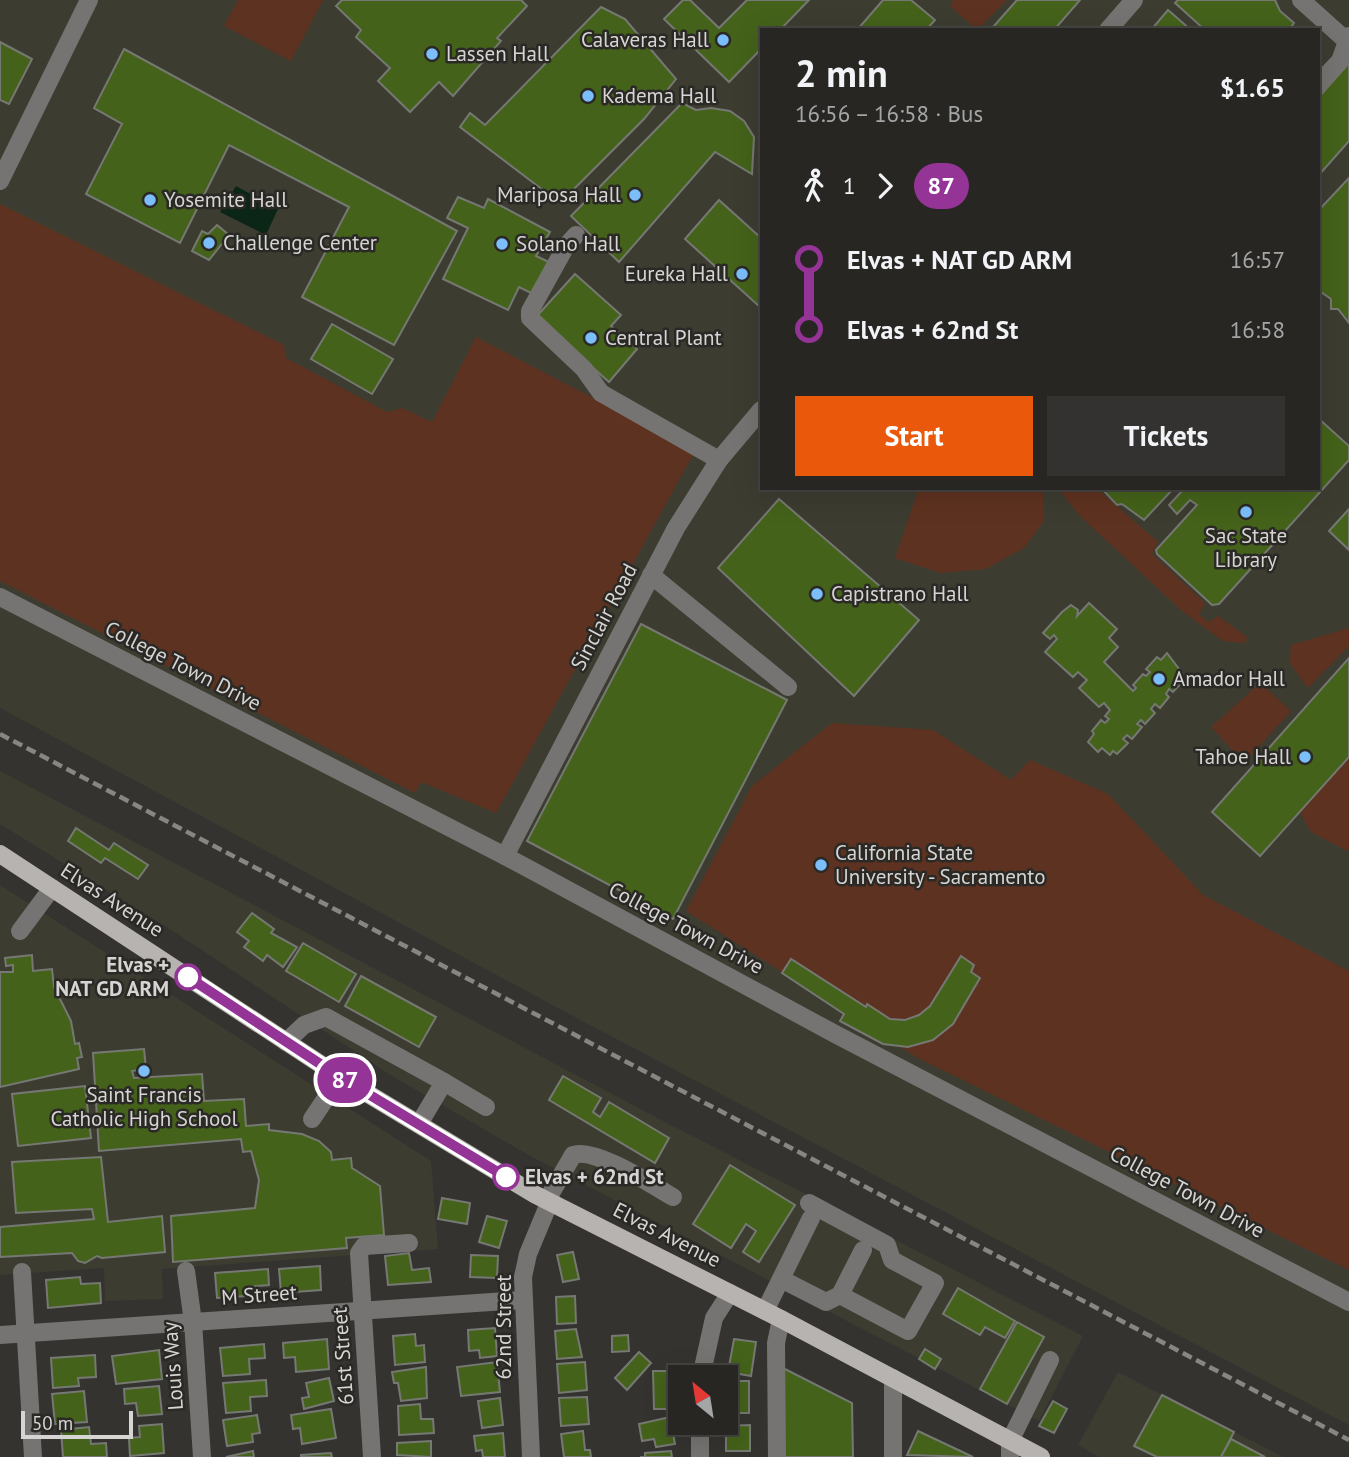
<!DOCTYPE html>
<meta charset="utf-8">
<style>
:root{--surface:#272623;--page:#333230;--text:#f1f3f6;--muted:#a4a5a6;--line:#434341;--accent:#ea580c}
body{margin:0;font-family:"PT Sans",sans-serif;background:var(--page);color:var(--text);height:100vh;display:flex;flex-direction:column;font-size:26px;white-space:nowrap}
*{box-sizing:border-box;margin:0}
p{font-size:23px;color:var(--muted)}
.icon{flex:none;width:38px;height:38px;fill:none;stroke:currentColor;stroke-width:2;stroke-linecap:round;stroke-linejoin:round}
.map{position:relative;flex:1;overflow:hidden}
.drawer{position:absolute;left:760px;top:28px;width:560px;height:462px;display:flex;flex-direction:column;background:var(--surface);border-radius:0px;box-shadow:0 7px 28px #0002,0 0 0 2px var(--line)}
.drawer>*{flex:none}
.badge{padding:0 14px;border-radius:23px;font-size:24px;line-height:46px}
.needle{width:46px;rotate:330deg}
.controls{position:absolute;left:668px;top:1365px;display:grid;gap:14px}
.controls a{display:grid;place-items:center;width:70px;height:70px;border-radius:0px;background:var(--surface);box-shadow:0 7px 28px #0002,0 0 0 2px var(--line);font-size:35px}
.scale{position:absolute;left:21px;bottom:18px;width:112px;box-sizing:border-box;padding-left:7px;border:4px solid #d6d5d3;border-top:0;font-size:19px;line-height:24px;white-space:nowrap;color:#d6d5d3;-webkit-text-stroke:5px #2a2926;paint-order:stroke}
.map>.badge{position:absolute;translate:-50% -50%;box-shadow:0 0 0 4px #fff}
.legs{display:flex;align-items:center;gap:10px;height:77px;padding:0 35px;font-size:23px}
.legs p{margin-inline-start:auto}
.headline{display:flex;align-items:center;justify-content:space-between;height:119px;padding:0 35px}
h1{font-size:38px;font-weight:600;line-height:52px}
.action{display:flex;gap:14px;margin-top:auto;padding:14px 35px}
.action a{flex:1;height:80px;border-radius:0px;background:var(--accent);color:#fff;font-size:28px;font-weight:600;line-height:80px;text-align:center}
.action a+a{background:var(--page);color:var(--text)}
ul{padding:0 35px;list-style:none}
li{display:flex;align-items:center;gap:24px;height:70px;font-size:26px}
li i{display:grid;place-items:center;width:10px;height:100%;margin:0 9px;background:currentColor}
li i::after{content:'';width:18px;height:18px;margin:-9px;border:5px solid;border-radius:50%;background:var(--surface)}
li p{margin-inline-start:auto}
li:first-child i{background:linear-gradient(#0000 50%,currentColor 0)}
li:last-child i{background:linear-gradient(currentColor 50%,#0000 0)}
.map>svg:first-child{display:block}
.built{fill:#3d3c31;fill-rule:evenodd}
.green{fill:#5e3220}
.water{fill:#0b2517}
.building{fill:#44621a;stroke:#767874;stroke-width:2}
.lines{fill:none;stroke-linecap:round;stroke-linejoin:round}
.minor{stroke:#757472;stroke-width:18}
.major{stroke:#b6b3b0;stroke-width:18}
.rail{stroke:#878683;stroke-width:4.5;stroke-dasharray:10 5;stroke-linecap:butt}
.line-1-casing{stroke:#fff;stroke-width:16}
.line-1{stroke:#953497;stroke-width:10}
.poi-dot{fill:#7bbef9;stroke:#2a2926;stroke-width:2.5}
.stop-1-dot{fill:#fff;stroke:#953497;stroke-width:3.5}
.labels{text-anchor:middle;stroke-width:5;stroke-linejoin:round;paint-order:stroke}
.poi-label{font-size:21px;fill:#d6d5d3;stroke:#2a2926;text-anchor:start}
.street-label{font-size:21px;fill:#d6d5d3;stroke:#2a2926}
.stop-label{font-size:21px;font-weight:bold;fill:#d6d5d3;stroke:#2a2926;text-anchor:end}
</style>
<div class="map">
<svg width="1349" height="1457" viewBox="0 0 1349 1457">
<rect width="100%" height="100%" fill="#34332f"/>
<g class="built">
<path d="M0,0H1349V1425L586,1023L0,708ZM761,30H1318V488H761Z"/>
<polygon points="0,771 669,1124 1083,1336 1039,1421 532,1157 392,1076 176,933 0,824"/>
<polygon points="0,885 431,1161 438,1249 162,1269 163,1299 105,1301 104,1268 0,1275"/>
<polygon points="1118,1372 1283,1457 1099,1457 1078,1445"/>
</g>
<g class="green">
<polygon points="238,0 323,0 291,61 224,26"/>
<polygon points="953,0 1007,0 977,30 950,6"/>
<polygon points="0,204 284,345 286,358 387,412 402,408 432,422 476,337 695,451 496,813 421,782 415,793 0,581"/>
<polygon points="919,488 1036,488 1043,494 1044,521 1024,548 986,569 940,573 895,558"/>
<polygon points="1058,488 1096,488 1158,542 1152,554 1205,603 1199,615 1209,622 1218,616 1247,637 1245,643 1223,641 1182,611 1079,515"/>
<polygon points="1349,628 1349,646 1308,688 1290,663 1291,645"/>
<polygon points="1260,683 1291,711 1244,763 1211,727"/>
<polygon points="832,723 933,730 1011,780 1030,760 1108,794 1203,895 1349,971 1349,1270 916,1057 686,911 752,786"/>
<polygon points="1349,758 1349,850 1345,850 1311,832 1300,812"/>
</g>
<polygon class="water" points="236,186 278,209 266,235 220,212"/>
<g class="building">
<polygon points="342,0 521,0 527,6 497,38 501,41 453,96 439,82 410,112 378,81 390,68 356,37 361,30 336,6"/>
<polygon points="683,0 690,0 719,28 747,0 809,0 780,30 761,30 761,49 729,82 664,19"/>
<polygon points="883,0 911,0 935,20 926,30 857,30"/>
<polygon points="1017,0 1080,0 1054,30 996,30 993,27"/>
<polygon points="1178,0 1275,0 1280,11 1294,23 1289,30 1205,30 1175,3"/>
<polygon points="601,7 625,19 676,79 644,119 560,203 460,127 470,113 485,125"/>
<polygon points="1168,10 1191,30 1151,30"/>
<polygon points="0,42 32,59 9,104 0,100"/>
<polygon points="124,49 457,231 394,345 302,297 349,207 229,145 180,243 86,194 122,124 94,108"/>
<polygon points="1349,63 1349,141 1318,176 1318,98"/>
<polygon points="682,103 696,110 711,108 730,111 744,121 754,137 752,174 715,152 619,262 571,216"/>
<polygon points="1349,178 1349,323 1338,309 1331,309 1331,299 1321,292 1321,280 1318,280 1318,211"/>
<polygon points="458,197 484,208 488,199 550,232 536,256 551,263 535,295 519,287 508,310 443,279 468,228 447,218"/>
<polygon points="719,200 761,238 761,308 685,239"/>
<polygon points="217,225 229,235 209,260 192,251 202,231 208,234"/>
<polygon points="575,274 621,315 611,326 637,349 609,382 536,317"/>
<polygon points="332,324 393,359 372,394 311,359"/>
<polygon points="1318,418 1349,446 1349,460 1219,604 1212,605 1157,554 1156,550 1197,505 1190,500 1177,514 1169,505 1182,491 1179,488 1318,488"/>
<polygon points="1101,488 1174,488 1144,520 1122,504 1117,505"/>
<polygon points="779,499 919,620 854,696 718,568"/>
<polygon points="1349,509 1349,550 1329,531"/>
<polygon points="1089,603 1117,629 1109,638 1118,647 1104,662 1133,691 1136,688 1133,685 1143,674 1146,676 1150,672 1146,669 1157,657 1161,660 1167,653 1182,673 1179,677 1183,681 1173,692 1169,689 1166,694 1169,697 1160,708 1155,704 1151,709 1155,713 1145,724 1141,720 1137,724 1142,727 1132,739 1127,735 1123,739 1128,743 1117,754 1113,751 1110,755 1102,748 1098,752 1088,742 1094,734 1092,731 1101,720 1105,723 1109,719 1105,716 1110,710 1104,703 1099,707 1079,688 1087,680 1078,672 1073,677 1045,652 1057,639 1054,635 1050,639 1043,633 1062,612 1071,605 1078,610 1077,616"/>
<polygon points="641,624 787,700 673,919 527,841"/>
<polygon points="1349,658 1349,757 1260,856 1212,812"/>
<polygon points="76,828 109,850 114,843 148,865 138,879 105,858 101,863 68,841"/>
<polygon points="252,913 274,929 271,933 297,947 283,967 267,955 263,961 244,947 249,941 237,932"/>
<polygon points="303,943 356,974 339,1002 286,971"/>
<polygon points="32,955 33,971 52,969 54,987 71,1021 75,1044 79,1043 82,1057 77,1058 79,1069 0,1087 0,972 13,972 13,965 6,966 5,958"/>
<polygon points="961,956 974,965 971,972 980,978 953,1024 933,1040 908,1047 883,1044 840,1021 844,1014 782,973 791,959 866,1007 867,1004 890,1019 905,1020 919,1015 930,1006"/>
<polygon points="361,976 436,1017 419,1047 345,1006"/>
<polygon points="144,1049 146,1069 132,1071 134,1078 202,1074 204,1101 244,1099 246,1126 269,1124 269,1130 302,1134 319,1141 331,1152 332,1160 351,1158 352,1168 380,1186 384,1235 346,1238 347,1248 173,1262 171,1216 255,1208 259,1180 251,1151 243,1152 241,1139 99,1151 93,1053"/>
<polygon points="563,1076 601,1098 593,1112 600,1117 609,1102 669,1138 655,1163 549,1100"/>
<polygon points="85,1086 91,1138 18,1146 12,1094"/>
<polygon points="101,1157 108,1222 162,1216 165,1252 102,1258 97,1256 85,1263 78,1261 72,1253 0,1257 0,1227 94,1219 92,1209 16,1213 12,1162"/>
<polygon points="730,1165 795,1205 759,1262 743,1252 756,1231 746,1224 731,1248 693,1224"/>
<polygon points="442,1198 470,1203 467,1224 438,1219"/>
<polygon points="487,1216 507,1221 499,1248 479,1242"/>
<polygon points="573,1252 579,1279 563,1282 557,1255"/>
<polygon points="409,1253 412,1270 429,1268 431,1282 388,1285 385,1256"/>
<polygon points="471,1255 498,1256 497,1278 470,1277"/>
<polygon points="320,1266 321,1290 281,1293 279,1269"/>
<polygon points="268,1269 269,1285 246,1287 246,1296 217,1298 215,1273"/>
<polygon points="80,1277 81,1284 100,1283 101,1303 48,1308 46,1280"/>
<polygon points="958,1288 1015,1321 1005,1338 985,1327 980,1335 943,1314"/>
<polygon points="575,1296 576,1323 557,1324 556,1297"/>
<polygon points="1017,1322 1044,1337 1007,1404 980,1389"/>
<polygon points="495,1328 497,1356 480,1358 479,1350 469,1351 468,1330"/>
<polygon points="576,1329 582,1357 557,1359 555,1331"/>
<polygon points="415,1334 416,1346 424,1345 425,1362 395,1365 393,1336"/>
<polygon points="628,1335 629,1351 612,1352 612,1336"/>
<polygon points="327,1339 329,1369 296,1372 295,1357 284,1358 283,1343"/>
<polygon points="734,1339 756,1342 751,1376 728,1372"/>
<polygon points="264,1344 265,1358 249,1359 250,1374 223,1376 220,1348"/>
<polygon points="925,1349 941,1359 935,1369 919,1359"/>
<polygon points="159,1350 162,1379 116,1384 112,1356"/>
<polygon points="639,1352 651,1363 627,1390 615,1378"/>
<polygon points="95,1355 96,1377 78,1378 79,1386 53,1388 51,1358"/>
<polygon points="497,1362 500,1392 461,1396 457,1367"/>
<polygon points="585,1362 587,1390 559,1393 557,1364"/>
<polygon points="426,1367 427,1398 401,1401 398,1383 394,1383 392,1372"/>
<polygon points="781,1367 852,1403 853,1457 781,1457"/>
<polygon points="653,1371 672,1371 673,1409 654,1409"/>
<polygon points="329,1378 334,1401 304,1409 302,1398 309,1397 306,1383"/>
<polygon points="266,1380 267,1396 250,1397 251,1411 226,1413 223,1383"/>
<polygon points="726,1381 749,1381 749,1413 727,1413"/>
<polygon points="159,1386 162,1414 138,1416 136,1403 125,1404 124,1389"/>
<polygon points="84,1391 87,1422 55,1424 52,1394"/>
<polygon points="1162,1395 1234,1432 1221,1457 1157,1457 1134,1446"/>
<polygon points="587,1397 589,1424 561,1426 559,1398"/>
<polygon points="500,1398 503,1425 482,1428 478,1401"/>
<polygon points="1053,1401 1067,1409 1054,1433 1039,1426"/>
<polygon points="420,1404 421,1419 433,1419 434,1433 399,1435 398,1406"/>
<polygon points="331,1409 336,1438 302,1444 300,1428 293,1429 291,1415"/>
<polygon points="257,1415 260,1433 252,1434 253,1442 227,1446 223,1420"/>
<polygon points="670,1417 675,1444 656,1447 654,1439 642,1441 639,1424"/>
<polygon points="162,1424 164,1453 130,1456 129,1438 140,1437 139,1426"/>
<polygon points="750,1425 750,1451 726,1451 726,1426"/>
<polygon points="89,1427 91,1444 106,1443 107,1457 63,1457 61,1430"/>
<polygon points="583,1431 585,1450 590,1450 591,1457 564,1457 561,1434"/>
<polygon points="918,1431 973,1457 907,1455"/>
<polygon points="503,1433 505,1457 483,1457 482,1450 476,1451 474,1436"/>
<polygon points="1231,1439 1265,1457 1221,1457"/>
<polygon points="431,1441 431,1457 397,1455 397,1443"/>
<polygon points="253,1451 254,1457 226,1457"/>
<polygon points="671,1451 672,1457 640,1457 645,1457 645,1453"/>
<polygon points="331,1453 332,1457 301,1457 301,1455"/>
</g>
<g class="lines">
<g class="minor">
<polyline points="1301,0 1349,43"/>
<polyline points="1108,30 1134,0"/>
<polyline points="1318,84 1340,61 1349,36"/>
<polyline points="0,181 89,0"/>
<polyline points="576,235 566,246 530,311 530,318 584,369 601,393 719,460"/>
<polyline points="651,575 788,687"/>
<polyline points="0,597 505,856 837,1035 1349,1302"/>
<polyline points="505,856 676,528 719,460 761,410"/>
<polyline points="20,931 52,888"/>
<polyline points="286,1042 304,1025 326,1017 444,1082 419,1124"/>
<polyline points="444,1082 486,1107"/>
<polyline points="312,1119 340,1077"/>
<path d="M547,1200L573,1155C595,1147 652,1185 673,1197"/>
<polyline points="809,1203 887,1245 892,1260 935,1283 908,1331 840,1295"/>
<polyline points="186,1271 193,1322 202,1457"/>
<polyline points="22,1272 33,1457"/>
<polyline points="781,1279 826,1302 840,1295 863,1250"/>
<polyline points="765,1311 811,1218"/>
<polyline points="0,1335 522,1300"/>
<polyline points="701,1377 714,1318 730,1293"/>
<polyline points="893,1378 893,1457"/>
<polyline points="700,1423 700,1457"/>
<polyline points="372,1457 359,1253 364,1246 409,1243"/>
<polyline points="531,1457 523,1277 528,1254 550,1201"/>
<polyline points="777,1457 776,1343 781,1319"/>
<polyline points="1010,1457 1010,1441 1050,1360"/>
</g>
<polyline class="major" points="0,854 340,1077 536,1195 781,1319 1041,1457"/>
<polyline class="rail" points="0,734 1349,1440"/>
</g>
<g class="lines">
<defs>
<polyline id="line-1" points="188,977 340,1077 506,1177"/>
</defs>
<use href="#line-1" class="line-1-casing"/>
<use href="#line-1" class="line-1"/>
</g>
<g class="poi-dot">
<circle cx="723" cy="40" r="7"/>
<circle cx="432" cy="54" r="7"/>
<circle cx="588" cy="96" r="7"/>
<circle cx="635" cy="195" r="7"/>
<circle cx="150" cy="200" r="7"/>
<circle cx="209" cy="243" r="7"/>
<circle cx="502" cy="244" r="7"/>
<circle cx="742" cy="274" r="7"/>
<circle cx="591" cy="338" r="7"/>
<circle cx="1246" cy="512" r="7"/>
<circle cx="817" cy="594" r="7"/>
<circle cx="1159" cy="679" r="7"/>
<circle cx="1305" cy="757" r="7"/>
<circle cx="821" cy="865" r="7"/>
<circle cx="144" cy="1071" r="7"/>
</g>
<g class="stop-1-dot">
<circle cx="188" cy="977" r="12"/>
<circle cx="506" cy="1177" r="12"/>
</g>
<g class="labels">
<g class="poi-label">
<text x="709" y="47" text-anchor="end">Calaveras Hall</text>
<text x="446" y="61">Lassen Hall</text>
<text x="602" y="103">Kadema Hall</text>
<text x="621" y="202" text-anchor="end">Mariposa Hall</text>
<text x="164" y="207">Yosemite Hall</text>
<text x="223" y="250">Challenge Center</text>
<text x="516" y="251">Solano Hall</text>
<text x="728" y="281" text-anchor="end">Eureka Hall</text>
<text x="605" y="345">Central Plant</text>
<text x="1246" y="543" text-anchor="middle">Sac State<tspan x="1246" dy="24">Library</tspan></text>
<text x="831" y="601">Capistrano Hall</text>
<text x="1173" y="686">Amador Hall</text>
<text x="1291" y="764" text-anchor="end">Tahoe Hall</text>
<text x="835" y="860">California State<tspan x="835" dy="24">University - Sacramento</tspan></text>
<text x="144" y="1102" text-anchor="middle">Saint Francis<tspan x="144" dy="24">Catholic High School</tspan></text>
</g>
<g class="street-label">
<text transform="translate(604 617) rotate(-62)" y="7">Sinclair Road</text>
<text transform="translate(183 666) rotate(27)" y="7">College Town Drive</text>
<text transform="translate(112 900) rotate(33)" y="7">Elvas Avenue</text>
<text transform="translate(686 928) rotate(28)" y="7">College Town Drive</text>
<text transform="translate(1187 1192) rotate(28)" y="7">College Town Drive</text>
<text transform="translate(667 1235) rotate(27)" y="7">Elvas Avenue</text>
<text transform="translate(259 1295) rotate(-4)" y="7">M Street</text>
<text transform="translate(504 1327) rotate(-90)" y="7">62nd Street</text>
<text transform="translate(343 1356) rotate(-94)" y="7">61st Street</text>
<text transform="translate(173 1366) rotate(-94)" y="7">Louis Way</text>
</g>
<g class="stop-label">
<text x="169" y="972">Elvas +<tspan x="169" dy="24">NAT GD ARM</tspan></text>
<text x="525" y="1184" text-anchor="start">Elvas + 62nd St</text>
</g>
</g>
</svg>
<div class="controls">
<a><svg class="needle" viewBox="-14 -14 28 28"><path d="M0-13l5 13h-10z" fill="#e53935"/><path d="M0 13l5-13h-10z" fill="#a4a5a6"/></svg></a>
</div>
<div class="scale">50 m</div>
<b class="badge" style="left:345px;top:1080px;background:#953497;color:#fff">87</b>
<section class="drawer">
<div class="headline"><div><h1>2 min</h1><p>16:56 – 16:58 · Bus</p></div><b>$1.65</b></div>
<div class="legs"><svg class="icon" aria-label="walk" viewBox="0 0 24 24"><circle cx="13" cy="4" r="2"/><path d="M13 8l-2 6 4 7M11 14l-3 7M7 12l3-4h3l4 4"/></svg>1<svg class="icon" aria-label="forward" viewBox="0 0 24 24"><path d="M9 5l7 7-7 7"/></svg><b class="badge" style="background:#953497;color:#fff">87</b></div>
<ul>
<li><i style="color:#953497"></i><b>Elvas + NAT GD ARM</b><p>16:57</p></li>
<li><i style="color:#953497"></i><b>Elvas + 62nd St</b><p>16:58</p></li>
</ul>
<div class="action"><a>Start</a><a>Tickets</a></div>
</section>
</div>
